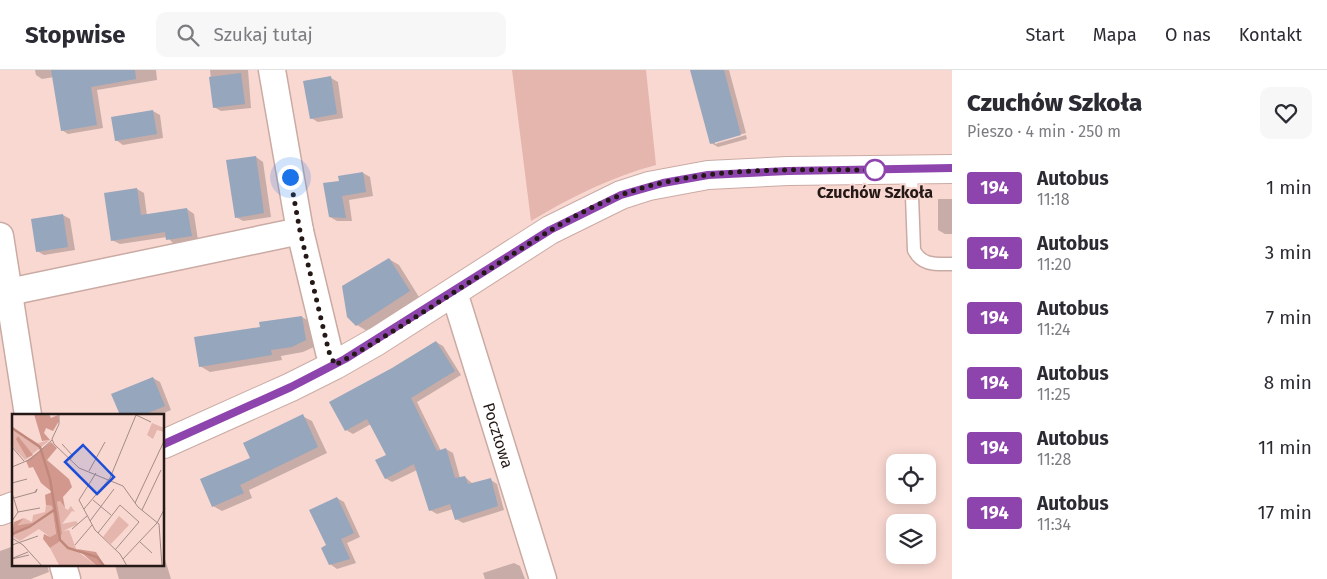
<!DOCTYPE html>
<html lang="pl">
<meta charset="utf-8">
<style>
:root{--surface:#fff;--page:#f7f7f7;--text:#2b2b33;--muted:#7c7c81;--line:#e1e1e2}
body{margin:0;font-family:"Fira Sans",sans-serif;background:var(--page);color:var(--text);height:100vh;display:flex;flex-direction:column;font-size:19px;white-space:nowrap}
*{box-sizing:border-box;margin:0}
p{font-size:16px;color:var(--muted)}
.icon{flex:none;width:28px;height:28px;fill:none;stroke:currentColor;stroke-width:2;stroke-linecap:round;stroke-linejoin:round}
.map{position:relative;flex:1;overflow:hidden}
.side{display:flex;flex-direction:column;background:var(--surface);width:375px}
.side>*{flex:none}
.badge{padding:0 10px;border-radius:4px;font-size:18px;line-height:32px}
.fabs{position:absolute;left:886px;top:384px;display:grid;gap:10px}
.fabs a{display:grid;place-items:center;width:50px;height:50px;border-radius:10px;background:var(--surface);box-shadow:0 2px 12px #0003;font-size:25px}
.you{position:absolute;width:25px;height:25px;margin:-12px;border:4px solid #fff;border-radius:50%;background:#1a73e8;box-shadow:0 0 0 8px #1a73e833}
.map>.badge{position:absolute;translate:-50% -50%;box-shadow:0 0 0 2px #fff}
.round{display:grid;place-items:center;flex:none;width:52px;height:52px;border-radius:10px;background:var(--page)}
.summary{display:flex;align-items:center;justify-content:space-between;height:85px;padding:0 15px}
h1{font-size:24px;font-weight:800;line-height:38px}
ul{padding:0;list-style:none}
li{display:flex;align-items:center;gap:15px;height:65px;padding:0 15px}
li div{flex:1}
li b{display:block;font-size:19px}
li em{font-style:normal}
li .badge{min-width:55px;font-weight:700;text-align:center}
header{display:flex;align-items:center;gap:30px;box-sizing:border-box;height:70px;padding:0 25px;background:var(--surface);border-bottom:1px solid var(--line)}
header strong{font-size:24px}
nav{display:flex;gap:28px;margin-inline-start:auto;font-size:18px}
.search{width:350px;height:45px;background:var(--page);display:flex;align-items:center;gap:12px;box-sizing:border-box;padding:0 18px;border-radius:10px;color:var(--muted);font-size:19px}
main{display:flex;flex:1;min-height:0}
.map>svg:first-child{display:block}
.green{fill:#e5b6ad}
.shadow{fill:#0003}
.building{fill:#95a6bd}
.lines{fill:none;stroke-linecap:round;stroke-linejoin:round}
.service-casing{stroke:#caaba4;stroke-width:15}
.minor-casing{stroke:#caaba4;stroke-width:29}
.secondary-casing{stroke:#caaba4;stroke-width:30}
.service{stroke:#fff;stroke-width:12}
.minor{stroke:#fff;stroke-width:26}
.secondary{stroke:#fff;stroke-width:28}
.line-casing{stroke:#fff;stroke-width:11}
.line{stroke:#8e44ad;stroke-width:8}
.walk{stroke:#241916;stroke-width:5;stroke-dasharray:0 9}
.stop-dot{fill:#fff;stroke:#8e44ad;stroke-width:2.5}
.labels{text-anchor:middle;stroke-width:4;stroke-linejoin:round;paint-order:stroke}
.stop-label{font-size:16px;font-weight:bold;fill:#241916;stroke:#f9d8d1}
.street-label{font-size:16px;fill:#241916;stroke:#f9d8d1}
.inset-river{fill:none;stroke:#c0877b;stroke-width:2.5}
.inset-road{fill:none;stroke:#a48c86;stroke-width:1}
.view{fill:#1d4ed8;fill-opacity:0.15;stroke:#1d4ed8;stroke-width:2.5}
.inset-edge{fill:none;stroke:#241916;stroke-width:2.5}
</style>
<header>
<strong>Stopwise</strong>
<div class="search"><svg class="icon" aria-label="search" viewBox="0 0 24 24"><circle cx="10" cy="10" r="6"/><path d="M15 15l6 6"/></svg>Szukaj tutaj</div>
<nav><a>Start</a><a>Mapa</a><a>O nas</a><a>Kontakt</a></nav>
</header>
<main>
<div class="map">
<svg width="952" height="509" viewBox="0 0 952 509">
<rect width="100%" height="100%" fill="#f9d8d1"/>
<path class="green" d="M512,0H646L656,95C611,107 571,127 531,151Z"/>
<g class="shadow">
<polygon points="35,0 156,0 157,10 97,20 103,58 68,64 62,60 54,7 42,9 36,5"/>
<polygon points="210,0 248,0 251,38 221,41 214,37"/>
<polygon points="694,0 729,0 746,63 715,71 715,74 746,65 747,69 718,77 711,73"/>
<polygon points="331,8 338,12 343,48 318,52 311,48"/>
<polygon points="153,41 160,45 163,68 123,75 116,70"/>
<polygon points="256,87 263,92 271,147 243,151 236,147"/>
<polygon points="363,103 370,107 373,126 349,130 352,151 337,151 330,147 340,112"/>
<polygon points="137,119 144,123 147,146 187,139 194,144 198,170 174,174 167,167 120,174 112,170"/>
<polygon points="938,129 952,129 952,164 945,164 938,160"/>
<polygon points="63,145 70,149 75,180 44,185 37,181"/>
<polygon points="389,189 399,195 419,227 367,261 357,255"/>
<polygon points="302,247 312,253 316,276 303,282 281,286 282,290 210,302 200,296 261,258"/>
<polygon points="436,272 443,276 461,305 417,332 441,381 446,379 453,383 460,408 465,407 473,414 491,410 497,414 504,440 463,453 456,449 453,439 437,444 430,440 417,400 392,412 385,408 388,385 371,354 353,364 346,360 392,299"/>
<polygon points="153,308 160,312 171,340 159,345 122,345 113,324"/>
<polygon points="302,346 312,351 327,383 249,420 252,428 222,441 213,436"/>
<polygon points="337,428 344,432 360,467 347,473 356,493 337,499 330,494 328,476"/>
<polygon points="14,476 14,495 47,495 49,502 31,509 0,509 0,481"/>
<polygon points="164,486 171,509 119,509 115,495 164,495"/>
<polygon points="514,493 520,496 525,509 485,509 483,503"/>
</g>
<g class="building">
<polygon points="51,0 135,0 136,9 91,17 97,55 61,61"/>
<polygon points="690,0 724,0 741,65 710,74"/>
<polygon points="241,3 245,34 213,38 209,7"/>
<polygon points="331,6 337,44 310,49 303,11"/>
<polygon points="153,40 157,64 115,71 111,47"/>
<polygon points="256,86 264,143 235,148 226,90"/>
<polygon points="363,102 366,122 342,126 346,148 329,147 323,113 339,111 338,106"/>
<polygon points="137,118 141,145 187,138 192,166 166,170 165,162 111,171 104,123"/>
<polygon points="63,144 68,177 36,182 31,149"/>
<polygon points="389,188 410,221 356,256 347,247 342,216"/>
<polygon points="302,246 306,270 292,277 271,280 272,285 199,297 194,267 260,257 259,252"/>
<polygon points="436,271 455,301 411,328 437,381 446,378 455,408 465,406 468,414 491,408 498,436 455,450 450,434 429,441 414,394 385,409 375,390 386,385 367,349 345,361 329,332 392,298"/>
<polygon points="153,307 165,336 143,345 120,345 111,324"/>
<polygon points="303,344 318,377 240,415 244,423 212,437 200,409 250,388 243,373"/>
<polygon points="337,427 354,463 341,469 350,489 329,495 321,478 326,475 309,440"/>
</g>
<g class="lines">
<defs>
<path id="service" d="M911,99L914,180C922,196 936,194 952,194"/>
<g id="minor">
<polyline points="272,0 300,161 329,282 335,295"/>
<polyline points="0,166 28,345"/>
<polyline points="9,222 300,161"/>
<path id="s1" d="M454,222L543,509"/>
<polyline points="63,495 67,509"/>
</g>
<g id="secondary">
<polyline points="164,374 291,317 335,295 377,271 550,160 621,125 649,116 708,105 788,101 952,99"/>
<polyline points="0,441 14,436"/>
</g>
</defs>
<use href="#service" class="service-casing"/>
<use href="#minor" class="minor-casing"/>
<use href="#secondary" class="secondary-casing"/>
<use href="#service" class="service"/>
<use href="#minor" class="minor"/>
<use href="#secondary" class="secondary"/>
</g>
<g class="lines">
<defs>
<polyline id="line" points="164,374 291,317 345,289 550,160 621,125 663,113 708,105 788,101 952,98"/>
</defs>
<use href="#line" class="line-casing"/>
<use href="#line" class="line"/>
<path class="walk" d="M290,107L300,161L329,282L335,295C390,265 443,229 496,195C536,169 576,142 621,125C702,95 795,100 880,100H875"/>
</g>
<circle class="stop-dot" cx="875" cy="100" r="10"/>
<g class="labels">
<g class="stop-label">
<text x="875" y="128">Czuchów Szkoła</text>
</g>
<g class="street-label">
<text dy="6" stroke="none"><textPath href="#s1" startOffset="150">Pocztowa</textPath></text>
</g>
</g>
<g transform="translate(12 344)">
<rect width="152" height="152" fill="#f9d8d1"/>
<path d="M140,9L152,14V18L145,16L141,25L135,21ZM0,11L3,16L26,29L38,26L13,46L0,32ZM48,87L53,94L56,96L59,92L63,98L60,97L50,110L64,107L66,110L51,117L57,116L65,137L85,152L47,151L38,134L47,128L50,119L46,99L45,88ZM34,91L40,92L44,121L38,123L27,115L8,127L0,122L14,112L6,110L12,104L20,108L21,101L33,98ZM107,102L117,111L99,130L91,123Z" fill="#e5b6ad"/>
<path d="M22,0H37L39,4L46,1L47,7L41,17L34,14L32,19L38,26L30,27ZM6,22L21,41L15,44L4,25ZM39,28L45,34L35,46L57,65L60,73L51,83L53,94L48,87L45,88L50,119L47,128L38,134L31,125L32,120L38,123L44,120L40,92L34,91L33,81L40,78L29,69L21,53L17,54L14,47ZM12,104L6,111L21,109L0,122L2,108ZM65,135L84,138L93,152H85Z" fill="#d2988d"/>
<path class="inset-river" d="M0,14L28,33L38,65L48,126L56,134L85,143L92,152M0,120L17,113L42,96"/>
<path class="inset-road" d="M47,0V10L40,25L42,30L67,54L111,72L126,93L147,110L150,152M50,30L61,42L58,46M0,33L12,47M0,53L19,45L40,26M77,57L93,28M84,59L67,86L83,116L108,140L115,152M0,69L15,65M0,79L6,98L0,107M2,84L24,78L25,75L23,78M81,86L99,101M123,89L153,25M72,95L98,64L124,1L139,8M130,96L149,56M6,98L28,94M78,107L102,75M60,115L75,102M86,119L108,91L127,108L103,136M0,124L11,131L30,152M128,128L140,139M0,131L26,122M63,131L80,111M1,144L16,138M0,145L17,141M111,145L145,109L153,94"/>
<path class="view" d="M71,31L102,63L85,80L53,48Z"/>
<rect width="152" height="152" class="inset-edge"/>
</g>
</svg>
<div class="fabs">
<a><svg class="icon" aria-label="locate" viewBox="0 0 24 24"><circle cx="12" cy="12" r="6"/><path d="M12 2v4M12 18v4M2 12h4M18 12h4"/></svg></a>
<a><svg class="icon" aria-label="layers" viewBox="0 0 24 24"><path d="M12 4l9 5-9 5-9-5zM3 14l9 5 9-5"/></svg></a>
</div>
<div class="you" style="left:290px;top:107px"></div>
</div>
<section class="side">
<div class="summary"><div><h1>Czuchów Szkoła</h1><p>Pieszo · 4 min · 250 m</p></div><a class="round"><svg class="icon" aria-label="heart" viewBox="0 0 24 24"><path d="M12 20l-8-8c-3-5 5-10 8-4 3-6 11-1 8 4z"/></svg></a></div>
<ul>
<li><span class="badge" style="background:#8e44ad;color:#fff">194</span><div><b>Autobus</b><p>11:18</p></div><em>1 min</em></li>
<li><span class="badge" style="background:#8e44ad;color:#fff">194</span><div><b>Autobus</b><p>11:20</p></div><em>3 min</em></li>
<li><span class="badge" style="background:#8e44ad;color:#fff">194</span><div><b>Autobus</b><p>11:24</p></div><em>7 min</em></li>
<li><span class="badge" style="background:#8e44ad;color:#fff">194</span><div><b>Autobus</b><p>11:25</p></div><em>8 min</em></li>
<li><span class="badge" style="background:#8e44ad;color:#fff">194</span><div><b>Autobus</b><p>11:28</p></div><em>11 min</em></li>
<li><span class="badge" style="background:#8e44ad;color:#fff">194</span><div><b>Autobus</b><p>11:34</p></div><em>17 min</em></li>
</ul>
</section>
</main>
